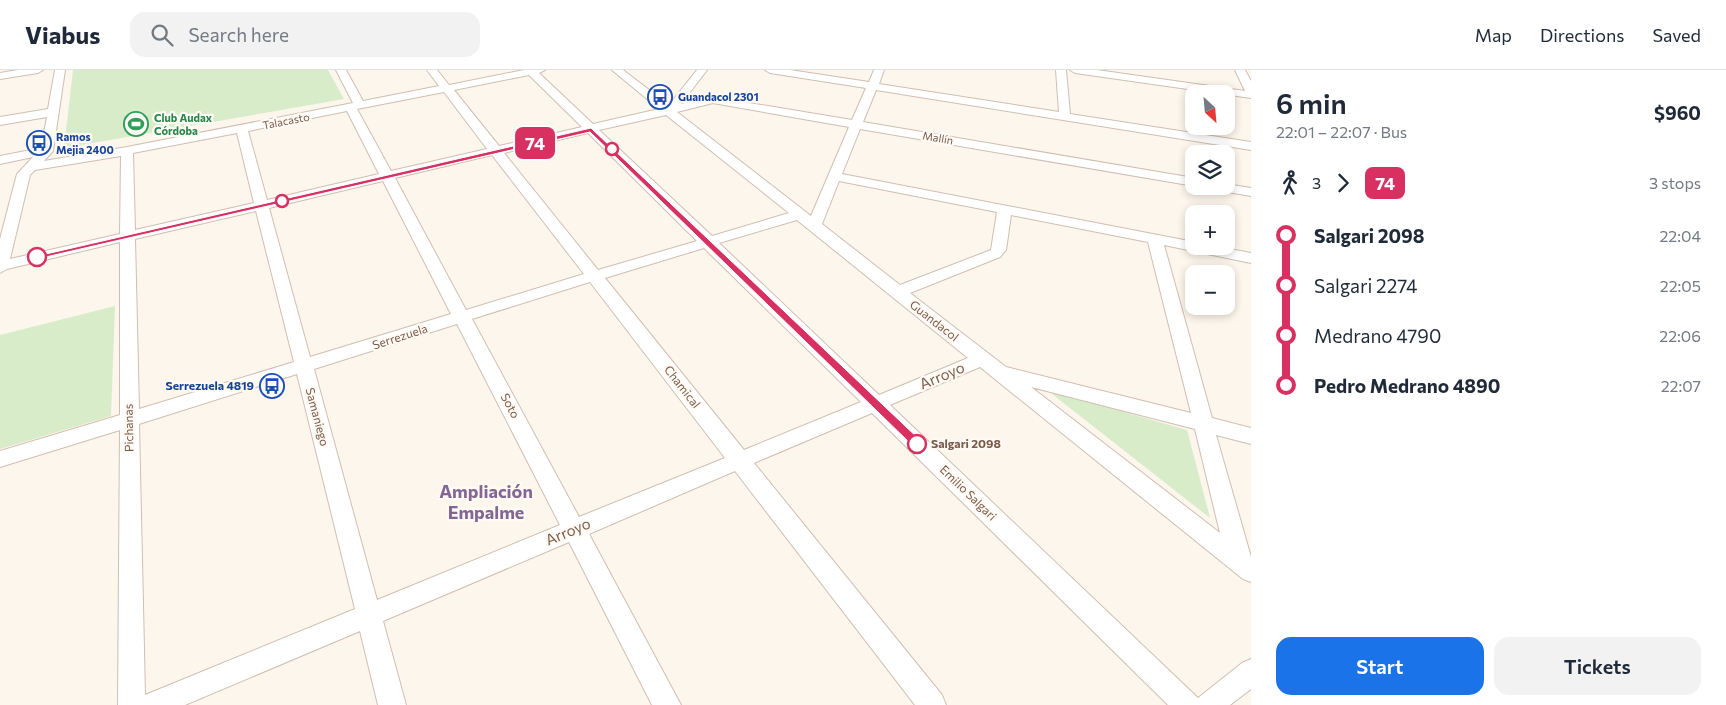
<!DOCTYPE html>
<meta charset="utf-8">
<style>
:root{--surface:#fff;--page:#f2f2f3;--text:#1f2937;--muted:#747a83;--line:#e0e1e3;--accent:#1a73e8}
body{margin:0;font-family:Commissioner,sans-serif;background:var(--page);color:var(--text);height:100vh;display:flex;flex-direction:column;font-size:19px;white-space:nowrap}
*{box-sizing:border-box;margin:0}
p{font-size:16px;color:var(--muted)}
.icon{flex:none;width:28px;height:28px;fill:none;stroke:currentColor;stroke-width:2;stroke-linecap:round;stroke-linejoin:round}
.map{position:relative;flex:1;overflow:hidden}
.drawer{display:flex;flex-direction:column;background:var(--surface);width:475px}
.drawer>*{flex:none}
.badge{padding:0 10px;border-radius:8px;font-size:18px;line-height:32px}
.needle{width:32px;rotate:154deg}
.fabs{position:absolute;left:1185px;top:15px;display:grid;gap:10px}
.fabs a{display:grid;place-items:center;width:50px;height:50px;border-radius:10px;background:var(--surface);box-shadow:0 2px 8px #0003;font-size:25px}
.map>.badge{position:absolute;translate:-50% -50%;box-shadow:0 0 0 2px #fff}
.legs{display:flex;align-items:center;gap:8px;height:55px;padding:0 25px;font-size:16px}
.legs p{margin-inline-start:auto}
.head{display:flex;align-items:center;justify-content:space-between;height:85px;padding:0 25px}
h1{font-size:28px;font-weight:600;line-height:38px}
.button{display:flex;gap:10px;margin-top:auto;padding:10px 25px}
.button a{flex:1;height:58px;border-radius:15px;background:var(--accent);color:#fff;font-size:20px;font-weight:600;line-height:58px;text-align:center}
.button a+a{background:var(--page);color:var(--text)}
ul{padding:0 25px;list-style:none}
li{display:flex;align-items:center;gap:18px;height:50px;font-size:19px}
li i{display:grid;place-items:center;width:8px;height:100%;margin:0 6px;background:currentColor}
li i::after{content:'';width:12px;height:12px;margin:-6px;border:4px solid;border-radius:50%;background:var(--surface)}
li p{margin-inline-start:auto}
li:first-child i{background:linear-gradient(#0000 50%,currentColor 0)}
li:last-child i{background:linear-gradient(currentColor 50%,#0000 0)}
header{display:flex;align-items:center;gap:30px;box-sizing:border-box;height:70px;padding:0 25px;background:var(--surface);border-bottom:1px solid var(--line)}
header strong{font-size:24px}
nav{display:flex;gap:28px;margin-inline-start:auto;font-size:18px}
.search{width:350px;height:45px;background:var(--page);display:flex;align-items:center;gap:12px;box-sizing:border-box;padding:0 18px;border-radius:15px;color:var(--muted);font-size:19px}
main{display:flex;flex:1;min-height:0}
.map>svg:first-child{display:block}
.green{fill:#d8ecc9}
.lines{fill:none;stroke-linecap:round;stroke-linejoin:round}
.minor-casing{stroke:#d1beb0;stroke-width:2}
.minor{fill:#fff;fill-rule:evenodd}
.line-1{fill:#d93062;stroke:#fff}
.stop-1-dot{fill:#fff;stroke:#d93062;stroke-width:2.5}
.labels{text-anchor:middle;stroke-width:4.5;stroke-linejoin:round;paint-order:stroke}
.far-transit-label{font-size:11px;font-weight:bold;fill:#164399;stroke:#fffaf3;text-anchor:start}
.far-leisure-label{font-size:11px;font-weight:bold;fill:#27864d;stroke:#fffaf3;text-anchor:start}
.far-street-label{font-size:11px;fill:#7a5c4d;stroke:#fffaf3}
.street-label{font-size:12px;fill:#7a5c4d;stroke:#fffaf3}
.transit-label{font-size:12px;font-weight:bold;fill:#164399;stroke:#fffaf3;text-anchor:end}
.stop-label{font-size:12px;font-weight:bold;fill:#7a5c4d;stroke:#fffaf3;text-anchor:start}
.near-street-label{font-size:15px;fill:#7a5c4d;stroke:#fffaf3}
.district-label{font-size:18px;font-weight:bold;fill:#846695;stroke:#fffaf3}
</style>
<header>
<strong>Viabus</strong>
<div class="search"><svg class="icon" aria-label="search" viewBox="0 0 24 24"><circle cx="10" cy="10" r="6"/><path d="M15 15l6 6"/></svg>Search here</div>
<nav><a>Map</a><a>Directions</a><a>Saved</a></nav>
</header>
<main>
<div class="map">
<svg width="1251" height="635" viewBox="0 0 1251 635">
<rect width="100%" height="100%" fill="#fdf6ec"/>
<g class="green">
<polygon points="73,0 328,0 344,29 64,78"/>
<polygon points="115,236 111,346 0,379 0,265"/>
<polygon points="1047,320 1187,360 1210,448"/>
</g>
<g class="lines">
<defs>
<g id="minor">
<polygon points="18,0 43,0 38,3 0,9 0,3"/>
<path d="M55,0H65L53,81L44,91L127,77L353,33L336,0H346L363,31L439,16L427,0H437L449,15L524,0H545L539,3L593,54L659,39L612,0H623L669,35L697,0H707L681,34L698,30L695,28L701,25L852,50L866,18L770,3L765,0H790L869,12L874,0H884L879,14L1059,42L1056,0H1066L1070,44L1251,72V80L876,20L863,52L1194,108V116L860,59L842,104L1194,172V176H1214L1251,183V193L1164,175L1212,348L1251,358V374L1216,365L1251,487V512L1243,509L980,297L890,335L1198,628L1242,593L1251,589V619L1230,635H1168L872,343L754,393L942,625L946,635H915L735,401L589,464L681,635H652L569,472L383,551L406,635H378L360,561L185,635H118L120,360L0,397V381L120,345V172L7,199L0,203V169L17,104L33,87L0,94V86L41,78L47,47L0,55V47L48,39ZM529,5L582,57L499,76L454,20ZM444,22L487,79L391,101L357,39ZM713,33L849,57L811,146L677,42ZM347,41L379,104L267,130L248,61ZM666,45L789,143L712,166L599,60ZM237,63L254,133L135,160L133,83ZM588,63L697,171L598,200L504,83ZM492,85L584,204L466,240L395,108ZM121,86L120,164L10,189L30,105L35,100ZM383,111L451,244L310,287L269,138ZM839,111L997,142L991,180L900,215L822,154ZM256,141L294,292L139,339L135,169ZM1011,145L1148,172L1191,343L1006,297L910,223L1000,187L1006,180ZM797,150L968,288L879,325L719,173ZM704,178L861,332L744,380L605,208ZM590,212L725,388L579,447L472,249ZM457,254L560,455L377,530L314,299ZM297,304L355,539L145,625L139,354ZM1031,317L1195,359L1220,463Z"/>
<polygon points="1070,0 1097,0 1245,21 1235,0 1245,0 1251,11 1251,28 1075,3"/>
<polygon points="1226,114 1251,118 1251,126 1216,120 1209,116 1226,116"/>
</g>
</defs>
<use href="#minor" class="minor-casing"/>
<use href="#minor" class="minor"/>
</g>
<polygon class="line-1" points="591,58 921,371 923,374 921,377 914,377 590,62 37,189 33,187"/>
<defs>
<symbol id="bus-ring" viewBox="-11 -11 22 22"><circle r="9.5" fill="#fffaf3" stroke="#1a4fb4" stroke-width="1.5"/><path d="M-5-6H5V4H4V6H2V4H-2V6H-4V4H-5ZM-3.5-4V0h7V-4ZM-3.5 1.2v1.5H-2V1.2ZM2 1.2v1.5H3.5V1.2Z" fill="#1a4fb4"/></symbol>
<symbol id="stadium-ring" viewBox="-11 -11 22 22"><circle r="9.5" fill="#fffaf3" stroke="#2e9e5b" stroke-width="1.5"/><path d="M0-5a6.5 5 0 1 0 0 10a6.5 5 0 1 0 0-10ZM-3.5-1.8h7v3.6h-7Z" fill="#2e9e5b"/></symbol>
</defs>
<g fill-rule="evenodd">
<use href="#bus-ring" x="646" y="13" width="28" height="28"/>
<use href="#stadium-ring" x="122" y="40" width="28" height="28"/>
<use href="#bus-ring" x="25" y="59" width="28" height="28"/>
<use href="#bus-ring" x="258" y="302" width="28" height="28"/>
</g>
<g class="stop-1-dot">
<circle cx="612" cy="79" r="6"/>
<circle cx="282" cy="131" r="6"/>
<circle cx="37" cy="187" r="9"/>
<circle cx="917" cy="374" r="9"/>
</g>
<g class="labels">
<g class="far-transit-label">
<text x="678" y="31">Guandacol 2301</text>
<text x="56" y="71">Ramos<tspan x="56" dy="13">Mejia 2400</tspan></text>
</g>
<g class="far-leisure-label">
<text x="154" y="52">Club Audax<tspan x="154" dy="13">Córdoba</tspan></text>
</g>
<g class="far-street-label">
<text transform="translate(286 51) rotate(-11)" y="4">Talacasto</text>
<text transform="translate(938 68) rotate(10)" y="4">Mallín</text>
</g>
<g class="street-label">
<text transform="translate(934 251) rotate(38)" y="4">Guandacol</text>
<text transform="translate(400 267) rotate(-18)" y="4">Serrezuela</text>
<text transform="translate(682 317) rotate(52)" y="4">Chamical</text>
<text transform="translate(510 336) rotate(62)" y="4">Soto</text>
<text transform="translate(317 347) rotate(75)" y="4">Samaniego</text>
<text transform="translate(129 358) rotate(-91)" y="4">Pichanas</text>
<text transform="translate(968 423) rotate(44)" y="4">Emilio Salgari</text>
</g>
<g class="transit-label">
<text x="254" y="320">Serrezuela 4819</text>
</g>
<g class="stop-label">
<text x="931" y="378">Salgari 2098</text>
</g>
<g class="near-street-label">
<text transform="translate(942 306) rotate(-23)" y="5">Arroyo</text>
<text transform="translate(568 462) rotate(-23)" y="5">Arroyo</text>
</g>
<g class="district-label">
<text x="486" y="428">Ampliación<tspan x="486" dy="21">Empalme</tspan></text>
</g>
</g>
</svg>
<div class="fabs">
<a><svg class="needle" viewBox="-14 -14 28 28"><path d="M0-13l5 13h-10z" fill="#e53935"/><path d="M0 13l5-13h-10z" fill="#747a83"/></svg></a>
<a><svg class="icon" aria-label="layers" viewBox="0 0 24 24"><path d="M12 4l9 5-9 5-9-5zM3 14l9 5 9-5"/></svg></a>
<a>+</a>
<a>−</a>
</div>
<b class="badge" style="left:535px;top:73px;background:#d93062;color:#fff">74</b>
</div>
<section class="drawer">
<div class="head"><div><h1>6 min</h1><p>22:01 – 22:07 · Bus</p></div><b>$960</b></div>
<div class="legs"><svg class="icon" aria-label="walk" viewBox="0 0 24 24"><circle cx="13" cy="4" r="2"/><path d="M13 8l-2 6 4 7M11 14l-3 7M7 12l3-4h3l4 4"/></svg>3<svg class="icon" aria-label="forward" viewBox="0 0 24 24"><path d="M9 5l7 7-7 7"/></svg><b class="badge" style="background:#d93062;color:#fff">74</b><p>3 stops</p></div>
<ul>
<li><i style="color:#d93062"></i><b>Salgari 2098</b><p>22:04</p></li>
<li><i style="color:#d93062"></i><span>Salgari 2274</span><p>22:05</p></li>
<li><i style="color:#d93062"></i><span>Medrano 4790</span><p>22:06</p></li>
<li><i style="color:#d93062"></i><b>Pedro Medrano 4890</b><p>22:07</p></li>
</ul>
<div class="button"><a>Start</a><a>Tickets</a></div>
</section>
</main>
